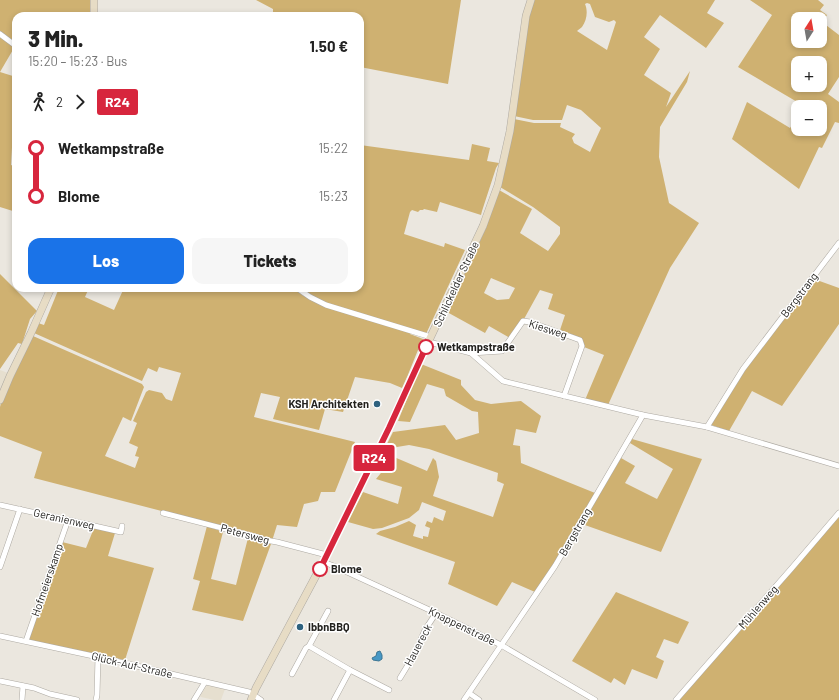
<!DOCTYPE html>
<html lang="de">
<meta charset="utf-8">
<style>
:root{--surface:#fff;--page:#f6f6f6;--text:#222;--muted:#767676;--accent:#1a73e8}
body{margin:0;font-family:Barlow,sans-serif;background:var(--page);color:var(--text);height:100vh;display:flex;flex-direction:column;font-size:15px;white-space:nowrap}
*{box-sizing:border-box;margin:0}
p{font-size:13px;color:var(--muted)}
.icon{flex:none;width:22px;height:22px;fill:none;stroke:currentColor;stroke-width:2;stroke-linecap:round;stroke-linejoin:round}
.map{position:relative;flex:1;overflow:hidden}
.drawer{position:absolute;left:12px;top:12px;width:352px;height:280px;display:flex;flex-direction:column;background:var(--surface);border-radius:12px;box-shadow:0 2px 6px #0003}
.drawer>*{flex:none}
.badge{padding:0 8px;border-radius:3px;font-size:14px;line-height:26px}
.needle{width:26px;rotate:11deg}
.controls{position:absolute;left:791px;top:12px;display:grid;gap:8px}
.controls a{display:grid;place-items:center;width:36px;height:36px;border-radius:8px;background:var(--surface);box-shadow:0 2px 6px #0003;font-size:20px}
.map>.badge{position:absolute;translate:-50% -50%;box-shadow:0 0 0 2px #fff}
.legs{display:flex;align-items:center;gap:6px;height:44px;padding:0 16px;font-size:13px}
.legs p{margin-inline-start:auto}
.head{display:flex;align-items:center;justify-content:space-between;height:68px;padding:0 16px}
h1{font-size:22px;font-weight:800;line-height:30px}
.cta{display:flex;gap:8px;margin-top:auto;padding:8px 16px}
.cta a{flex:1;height:46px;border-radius:12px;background:var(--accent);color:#fff;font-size:16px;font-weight:800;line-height:46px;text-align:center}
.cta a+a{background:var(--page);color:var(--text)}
ul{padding:0 16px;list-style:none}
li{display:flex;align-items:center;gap:14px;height:48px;font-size:15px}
li i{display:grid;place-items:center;width:6px;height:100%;margin:0 5px;background:currentColor}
li i::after{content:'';width:10px;height:10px;margin:-5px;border:3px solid;border-radius:50%;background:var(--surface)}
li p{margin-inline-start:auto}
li:first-child i{background:linear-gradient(#0000 50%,currentColor 0)}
li:last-child i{background:linear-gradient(currentColor 50%,#0000 0)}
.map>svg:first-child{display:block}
.built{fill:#e6dfcf}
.green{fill:#cfb171;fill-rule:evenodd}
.water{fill:#4798c5;stroke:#3c7593}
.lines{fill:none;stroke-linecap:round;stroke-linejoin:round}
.street-casing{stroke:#ada9a2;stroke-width:6}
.secondary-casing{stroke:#ada9a2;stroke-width:8}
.street{stroke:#fff;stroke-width:5}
.secondary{stroke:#e7dcc5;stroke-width:7}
.line-1-casing{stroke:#fff;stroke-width:9}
.line-1{stroke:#d7263d;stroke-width:6}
.stop-1-dot{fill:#fff;stroke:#d7263d;stroke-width:2}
.poi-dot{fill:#2f627f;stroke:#fff;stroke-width:1.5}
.labels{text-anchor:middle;stroke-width:3;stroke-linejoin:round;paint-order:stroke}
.street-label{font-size:11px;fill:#23221f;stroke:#fff}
.stop-label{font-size:11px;font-weight:bold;fill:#23221f;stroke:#fff;text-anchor:start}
.poi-label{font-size:11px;font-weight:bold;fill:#23221f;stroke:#fff;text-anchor:end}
</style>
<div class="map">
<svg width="839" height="700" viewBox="0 0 839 700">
<rect width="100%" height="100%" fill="#ebe7df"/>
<g class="built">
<polygon points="0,370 8,373 0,390"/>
<polygon points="208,685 225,689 221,700 214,700 201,697 200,696 205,688"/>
</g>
<g class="green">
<polygon points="0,0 92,0 91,16 16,16 16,44 0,32"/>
<polygon points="256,0 461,0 448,84 360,67 360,16 273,16 273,9"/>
<path d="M534,0H715L707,13L724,23L706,48L660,15L644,37L660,49L644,75L671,93L666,107L690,71L687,82L660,127L659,157L669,203L699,223L670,268L608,405L585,400L604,355L584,347V345L581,338L560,330L565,315L548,309L553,294L540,290L524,319L510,338L489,326L485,333L447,312L486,228L499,190L532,209L520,233L548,251L560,234V227L533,207L500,187L514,119L534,123H561L560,127L575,134L572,138L574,143L590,152L601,128L581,110L567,105L562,120H533L514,116L527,16ZM587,3L590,4L595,17L609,22L614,20L616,22L607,50L577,31C579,29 581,28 582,27C587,20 588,11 585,4ZM491,278L515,288L509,299L497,300L484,293Z"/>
<path d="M750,0H818L824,5L820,10L827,15L822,22L839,35V77L828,94L839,102V123L835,122L822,148L819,147L799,189L732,139L747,102L790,128L798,116V129H820V107H803L804,106L738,67L772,15ZM798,19H820V41H798ZM798,63H820V85H798Z"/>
<polygon points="0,36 14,48 0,72 16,77 11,165 16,167 16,212 0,207"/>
<polygon points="472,144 490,148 487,161 499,163 496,168 482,211 481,215 440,202 437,212 424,209 423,210 420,210 418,212 412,210 410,212 404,234 444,247 445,243 465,250 426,334 327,304 299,288 360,288 360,145 469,160"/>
<polygon points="0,274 37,311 30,319 22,344 18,343 0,369"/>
<polygon points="814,279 839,288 839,324 782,406 752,391 729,431 711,425 746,369"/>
<path d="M59,288H89L85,297L114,310L124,288H293L302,295L327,307L411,332L410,334L423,339C415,355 410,372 402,388L390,383L355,377L343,412L325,409L319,430L273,419L280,397L261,393L254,417L355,442L335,492H321L318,501L304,504L297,527L277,525L272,541L208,523L34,478L42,452L0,436V407L1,403L33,336L142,384L144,387L131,421L123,417L105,456L135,468L139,457L135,456L138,447L129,443L137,423L133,421L146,392L149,390L162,393L166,399L172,401L181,373L159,367L157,372L148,368L142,381L34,333L38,323L44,325Z"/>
<polygon points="421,364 461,380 461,385 475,400 491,404 521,401 541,416 536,433 516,429 513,445 520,446 521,463 595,493 568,538 554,565 535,592 512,582 497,606 448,584 455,562 376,534 380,531 395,527 409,521 416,525 413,536 423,539 423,536 428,537 430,528 425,526 427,521 432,523 434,517 443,521 446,511 422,502 419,510 409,518 382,528 373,529 348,522 363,492 398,504 402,487 376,479 394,457 427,471 433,458 436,461 439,477 433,496 493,517 504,484 497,481 498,473 429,449 409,445 397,447 391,450 378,469 374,470 393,432 445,425 456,440 479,433 478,412 472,411 446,396 444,389 427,384 410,422 398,421"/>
<polygon points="632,439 702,459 661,552 582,524 621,458 635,466 625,483 657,499 673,469 630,443"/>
<polygon points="839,516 839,700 678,700"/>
<polygon points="207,526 223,532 211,579 236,585 248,538 271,544 243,621 192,610 200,581 193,579"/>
<polygon points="94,528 115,533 108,556 154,568 125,660 29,640 62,542 86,548"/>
<polygon points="616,592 689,622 678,644 664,639 656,657 664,661 657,679 632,669 625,685 614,678 611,683 572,661"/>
</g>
<polygon class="water" points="380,651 382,655 382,659 379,661 373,660 372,658 376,656 377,652"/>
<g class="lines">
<defs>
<g id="street">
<polyline points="0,34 16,46"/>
<polyline points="297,288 310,297 326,305 431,337"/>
<polyline points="429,342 471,353 503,381 643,415 707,427 743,369 839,243"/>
<polyline points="471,353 502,351 523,321 530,322 580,340 582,346 564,396"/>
<polyline points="707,427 839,466"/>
<polyline points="0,505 68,520 121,532 122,526"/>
<polyline points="163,513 257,537 265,540 277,542 323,554 327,555"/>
<polyline points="323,562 334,566 436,613 501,645 595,700"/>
<polyline points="0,567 20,509"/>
<polyline points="0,636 98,657 249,692 261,700"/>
<polyline points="26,641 68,520"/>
<polyline points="309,646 328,611"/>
<polyline points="292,674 306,648 309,646 350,670 389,690"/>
<polyline points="400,678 414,655 425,630 436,613"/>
<polyline points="0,681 34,688 50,694 77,700"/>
<polyline points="469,693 479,700"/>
<polyline points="22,700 23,686"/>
<polyline points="96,700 97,695 98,657"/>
<polyline points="194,700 205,682"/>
<polyline points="334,700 350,670"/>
<polyline points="464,700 555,566 643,415"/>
<polyline points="676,700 791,569 839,513"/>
</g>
<g id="secondary">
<polyline points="94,16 94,0"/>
<polyline points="0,400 10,376 31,333 51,288"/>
<polyline points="251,700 256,688 327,555 389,428 424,351 483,226 498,185 510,131 526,16 531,0"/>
</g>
</defs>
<use href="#street" class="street-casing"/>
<use href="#secondary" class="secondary-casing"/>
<use href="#street" class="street"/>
<use href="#secondary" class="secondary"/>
</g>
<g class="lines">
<defs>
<polyline id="line-1" points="320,569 389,428 426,347"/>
</defs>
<use href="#line-1" class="line-1-casing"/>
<use href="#line-1" class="line-1"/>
</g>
<g class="stop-1-dot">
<circle cx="426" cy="347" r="7"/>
<circle cx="320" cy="569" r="7"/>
</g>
<g class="poi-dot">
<circle cx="377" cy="404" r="4"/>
<circle cx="300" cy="627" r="4"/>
</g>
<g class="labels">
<g class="street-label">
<text transform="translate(456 284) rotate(-65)" y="4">Schlickelder Straße</text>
<text transform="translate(799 295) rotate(-53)" y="4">Bergstrang</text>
<text transform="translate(548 329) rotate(18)" y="4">Kiesweg</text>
<text transform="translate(64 519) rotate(13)" y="4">Geranienweg</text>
<text transform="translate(575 532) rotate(-60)" y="4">Bergstrang</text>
<text transform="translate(245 534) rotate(15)" y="4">Petersweg</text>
<text transform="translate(47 580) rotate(-71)" y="4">Hofmeierskamp</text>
<text transform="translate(758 607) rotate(-49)" y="4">Mühlenweg</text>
<text transform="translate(462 626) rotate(26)" y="4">Knappenstraße</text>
<text transform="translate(418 645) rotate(-62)" y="4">Hauereck</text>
<text transform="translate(132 665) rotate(13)" y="4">Glück-Auf-Straße</text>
</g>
<g class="stop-label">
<text x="437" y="351">Wetkampstraße</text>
<text x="331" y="573">Blome</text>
</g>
<g class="poi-label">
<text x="369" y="408">KSH Architekten</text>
<text x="308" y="631" text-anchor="start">IbbnBBQ</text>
</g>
</g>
</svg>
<div class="controls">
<a><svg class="needle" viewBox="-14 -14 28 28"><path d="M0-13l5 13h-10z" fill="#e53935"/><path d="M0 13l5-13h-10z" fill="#767676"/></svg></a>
<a>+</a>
<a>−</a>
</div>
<b class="badge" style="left:374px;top:458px;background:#d7263d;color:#fff">R24</b>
<section class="drawer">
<div class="head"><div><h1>3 Min.</h1><p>15:20 – 15:23 · Bus</p></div><b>1.50 €</b></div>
<div class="legs"><svg class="icon" aria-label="walk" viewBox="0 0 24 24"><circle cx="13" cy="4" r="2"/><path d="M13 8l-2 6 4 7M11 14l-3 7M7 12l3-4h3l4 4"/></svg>2<svg class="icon" aria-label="forward" viewBox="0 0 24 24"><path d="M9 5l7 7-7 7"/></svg><b class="badge" style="background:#d7263d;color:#fff">R24</b></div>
<ul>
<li><i style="color:#d7263d"></i><b>Wetkampstraße</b><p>15:22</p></li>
<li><i style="color:#d7263d"></i><b>Blome</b><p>15:23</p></li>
</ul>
<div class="cta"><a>Los</a><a>Tickets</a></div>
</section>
</div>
